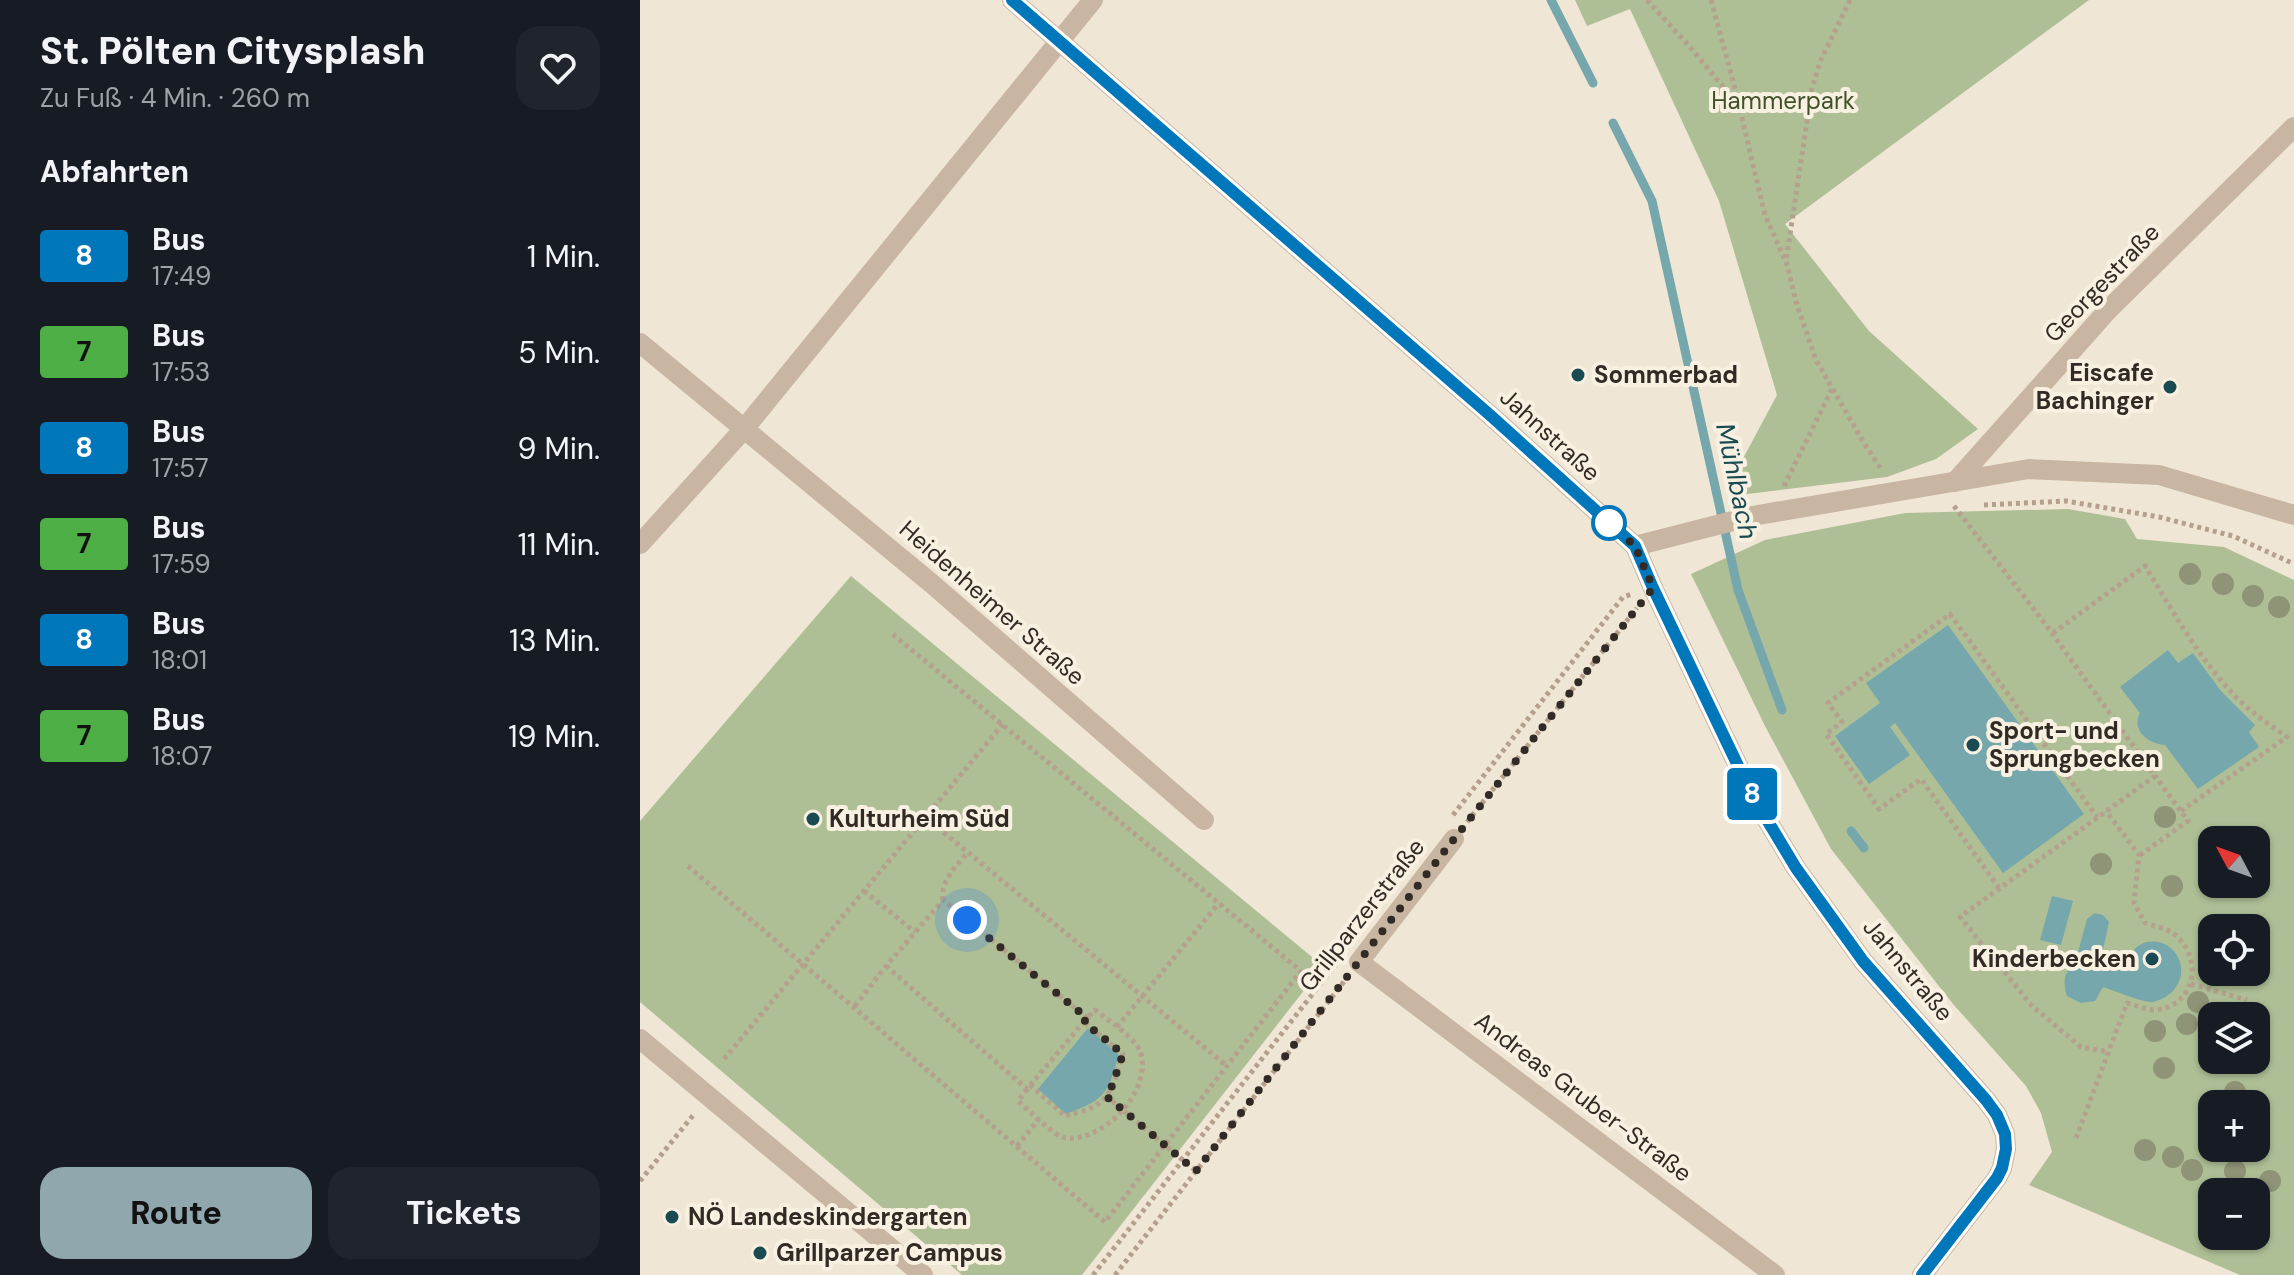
<!DOCTYPE html>
<html lang="de">
<meta charset="utf-8">
<style>
:root{--surface:#171b24;--page:#20242c;--text:#f1f3f6;--muted:#9ea1a6;--accent:#90a7ad}
body{margin:0;font-family:"DM Sans",sans-serif;background:var(--page);color:var(--text);height:100vh;display:flex;flex-direction:column;font-size:30px;white-space:nowrap}
*{box-sizing:border-box;margin:0}
p{font-size:26px;color:var(--muted)}
.icon{flex:none;width:44px;height:44px;fill:none;stroke:currentColor;stroke-width:2;stroke-linecap:round;stroke-linejoin:round}
.map{position:relative;flex:1;overflow:hidden}
.panel{display:flex;flex-direction:column;background:var(--surface);width:640px}
.panel>*{flex:none}
.badge{padding:0 16px;border-radius:6px;font-size:28px;line-height:52px}
.needle{width:52px;rotate:311deg}
.tools{position:absolute;left:1558px;top:826px;display:grid;gap:16px}
.tools a{display:grid;place-items:center;width:72px;height:72px;border-radius:16px;background:var(--surface);box-shadow:0 2px 6px #0004;font-size:40px}
.you{position:absolute;width:40px;height:40px;margin:-20px;border:6px solid #fff;border-radius:50%;background:#1a73e8;box-shadow:0 0 0 12px #1a73e833}
.map>.badge{position:absolute;translate:-50% -50%;box-shadow:0 0 0 4px #fff}
h2{padding:0 40px;font-size:30px;line-height:72px}
.round{display:grid;place-items:center;flex:none;width:84px;height:84px;border-radius:24px;background:var(--page)}
.headline{display:flex;align-items:center;justify-content:space-between;height:136px;padding:0 40px}
h1{font-size:38px;font-weight:800;line-height:60px}
.button{display:flex;gap:16px;margin-top:auto;padding:16px 40px}
.button a{flex:1;height:92px;border-radius:24px;background:var(--accent);color:#111;font-size:32px;font-weight:800;line-height:92px;text-align:center}
.button a+a{background:var(--page);color:var(--text)}
ul{padding:0;list-style:none}
li{display:flex;align-items:center;gap:24px;height:96px;padding:0 40px}
li div{flex:1}
li b{display:block;font-size:30px}
li em{font-style:normal}
li .badge{min-width:88px;font-weight:700;text-align:center}
main{display:flex;flex:1;min-height:0}
.map>svg:first-child{display:block}
.green{fill:#aebf96;fill-rule:evenodd}
.water{fill:#75a7ad}
.lines{fill:none;stroke-linecap:round;stroke-linejoin:round}
.stream{stroke:#75a7ad;stroke-width:9}
.path{stroke:#b4a08c;stroke-width:5;stroke-dasharray:4 4;stroke-linecap:butt}
.minor{stroke:#c8b6a2;stroke-width:20}
.tertiary{stroke:#c8b6a2;stroke-width:20}
.tree{fill:#8f9476}
.line-casing{stroke:#fff;stroke-width:18}
.line{stroke:#0077ba;stroke-width:12}
.walk{stroke:#322a24;stroke-width:8;stroke-dasharray:0 14.4}
.poi-dot{fill:#1a4b53;stroke:#f8f0e1;stroke-width:3}
.stop-dot{fill:#fff;stroke:#0077ba;stroke-width:4}
.labels{text-anchor:middle;stroke-width:8;stroke-linejoin:round;paint-order:stroke}
.park-label{font-size:24px;fill:#3f5128;stroke:#f8f0e1}
.street-label{font-size:24px;fill:#322a24;stroke:#f8f0e1}
.poi-label{font-size:24px;font-weight:bold;fill:#322a24;stroke:#f8f0e1;text-anchor:start}
.water-label{font-size:26px;font-style:italic;fill:#1a4b53;stroke:#f8f0e1}
</style>
<main>
<section class="panel">
<div class="headline"><div><h1>St. Pölten Citysplash</h1><p>Zu Fuß · 4 Min. · 260 m</p></div><a class="round"><svg class="icon" aria-label="heart" viewBox="0 0 24 24"><path d="M12 20l-8-8c-3-5 5-10 8-4 3-6 11-1 8 4z"/></svg></a></div>
<h2>Abfahrten</h2>
<ul>
<li><span class="badge" style="background:#0077ba;color:#fff">8</span><div><b>Bus</b><p>17:49</p></div><em>1 Min.</em></li>
<li><span class="badge" style="background:#4eaf46;color:#111">7</span><div><b>Bus</b><p>17:53</p></div><em>5 Min.</em></li>
<li><span class="badge" style="background:#0077ba;color:#fff">8</span><div><b>Bus</b><p>17:57</p></div><em>9 Min.</em></li>
<li><span class="badge" style="background:#4eaf46;color:#111">7</span><div><b>Bus</b><p>17:59</p></div><em>11 Min.</em></li>
<li><span class="badge" style="background:#0077ba;color:#fff">8</span><div><b>Bus</b><p>18:01</p></div><em>13 Min.</em></li>
<li><span class="badge" style="background:#4eaf46;color:#111">7</span><div><b>Bus</b><p>18:07</p></div><em>19 Min.</em></li>
</ul>
<div class="button"><a>Route</a><a>Tickets</a></div>
</section>
<div class="map">
<svg width="1654" height="1275" viewBox="0 0 1654 1275">
<rect width="100%" height="100%" fill="#f0e6d5"/>
<g class="green">
<polygon points="935,0 1449,0 1145,224 1229,331 1338,429 1296,459 1247,477 1091,496 1091,481 1137,395 1079,201 990,9 947,26"/>
<path d="M1428,509L1485,519L1497,539L1584,547L1654,580V1275H1600L1389,1185L1412,1152L1401,1113L1386,1086L1313,1004L1191,849L1125,726L1051,574L1125,540L1265,513ZM1572,840H1616V884H1572ZM1572,928H1616V972H1572ZM1572,1016H1616V1060H1572ZM1572,1104H1616V1148H1572ZM1572,1192H1616V1236H1572Z"/>
<polygon points="211,576 683,966 442,1275 322,1275 0,1002 0,821"/>
</g>
<g class="water">
<polygon points="1308,625 1444,814 1363,873 1255,723 1250,727 1270,755 1229,784 1195,736 1240,703 1226,683"/>
<path d="M1528,650L1538,663L1553,653L1581,691L1615,725L1609,732L1619,747L1558,789L1525,745C1508,743 1491,731 1500,713L1480,687Z"/>
<polygon points="1412,896 1433,901 1421,945 1400,940"/>
<path d="M1455,913L1463,915L1469,922L1459,968H1465L1469,960L1484,962C1490,954 1497,944 1507,942C1534,937 1553,969 1533,991C1528,996 1518,1002 1511,1002C1498,1001 1476,991 1463,987L1455,1001L1441,1003L1427,996C1422,978 1424,965 1446,965L1449,954L1438,952L1447,919Z"/>
<path d="M448,1028L479,1055C467,1095 466,1099 426,1114L398,1089Z"/>
</g>
<g class="lines">
<g class="stream">
<polyline points="911,0 953,83"/>
<polyline points="973,123 1012,201 1098,590 1142,710"/>
<polyline points="1211,831 1224,848"/>
</g>
<g class="path">
<polyline points="1007,0 1050,47 1099,106 1125,215 1145,260"/>
<polyline points="1071,0 1099,103"/>
<polyline points="1210,0 1180,62 1172,88 1146,261 1157,305 1176,360 1225,445 1242,470"/>
<polyline points="1144,486 1192,389"/>
<polyline points="1344,505 1426,501 1519,517 1593,536 1654,564"/>
<polyline points="1314,506 1406,625 1515,776 1320,917 1392,1006 1441,1047 1469,1052"/>
<path d="M1413,633L1505,566C1533,611 1560,661 1598,699C1612,713 1630,725 1647,737L1541,811"/>
<polyline points="813,815 983,597 992,594"/>
<polyline points="285,817 587,1066"/>
<polyline points="827,822 997,608"/>
<polyline points="1500,855 1548,821 1515,776"/>
<polyline points="48,866 465,1222 661,971 250,632"/>
<polyline points="1359,888 1281,779 1239,809 1186,734 1202,722 1188,703 1310,614 1457,817"/>
<polyline points="224,891 275,932"/>
<path d="M303,900C300,881 316,867 327,853"/>
<polyline points="1551,984 1607,1000"/>
<polyline points="215,1006 246,966 303,900 447,1018 387,1089 246,966"/>
<polyline points="477,1027 579,903"/>
<polyline points="84,1059 363,724"/>
<path d="M390,1085L425,1116C435,1113 448,1111 456,1105C473,1096 477,1071 483,1054L444,1022"/>
<path d="M387,1089L378,1101C389,1110 414,1137 426,1138C464,1142 514,1089 500,1051C494,1037 468,1020 455,1010L447,1018"/>
<polyline points="466,1096 556,1171"/>
<path d="M1436,1138L1487,1003C1496,1005 1509,1011 1517,1010C1557,1004 1563,957 1534,934C1527,928 1513,926 1505,923L1494,903L1499,855L1466,811"/>
<polyline points="377,1146 399,1119"/>
<polyline points="0,1181 55,1113"/>
<polyline points="453,1275 696,964"/>
<polyline points="475,1275 706,979"/>
</g>
<g class="minor">
<polyline points="0,343 291,583 564,820"/>
<polyline points="1315,482 1468,310 1654,127"/>
<polyline points="0,544 104,429 453,0"/>
<polyline points="814,839 719,962 1135,1275"/>
<polyline points="0,1039 283,1275"/>
</g>
<g class="tertiary">
<polyline points="372,0 850,415 995,546 1013,588 1112,795 1156,868 1223,961 1346,1100 1357,1115 1365,1134 1366,1149 1362,1168 1357,1178 1282,1275"/>
<polyline points="995,546 1112,516 1389,469 1519,475 1654,515"/>
</g>
</g>
<g class="tree">
<circle cx="1550" cy="574" r="11"/>
<circle cx="1583" cy="584" r="11"/>
<circle cx="1613" cy="596" r="11"/>
<circle cx="1639" cy="607" r="11"/>
<circle cx="1525" cy="817" r="11"/>
<circle cx="1461" cy="864" r="11"/>
<circle cx="1532" cy="886" r="11"/>
<circle cx="1558" cy="1002" r="11"/>
<circle cx="1547" cy="1024" r="11"/>
<circle cx="1515" cy="1031" r="11"/>
<circle cx="1524" cy="1068" r="11"/>
<circle cx="1595" cy="1092" r="11"/>
<circle cx="1505" cy="1150" r="11"/>
<circle cx="1533" cy="1157" r="11"/>
<circle cx="1552" cy="1170" r="11"/>
<circle cx="1595" cy="1171" r="11"/>
<circle cx="1630" cy="1181" r="11"/>
</g>
<g class="lines">
<defs>
<polyline id="line" points="372,0 850,415 995,546 1013,588 1112,795 1156,868 1223,961 1346,1100 1357,1115 1365,1134 1366,1149 1362,1168 1357,1178 1282,1275"/>
</defs>
<use href="#line" class="line-casing"/>
<use href="#line" class="line"/>
<polyline class="walk" points="327,920 447,1018 444,1022 483,1054 472,1086 466,1096 556,1171 814,839 1013,588 995,546 968,522 969,523"/>
</g>
<g class="poi-dot">
<circle cx="938" cy="375" r="8"/>
<circle cx="1530" cy="387" r="8"/>
<circle cx="1333" cy="745" r="8"/>
<circle cx="173" cy="819" r="8"/>
<circle cx="1512" cy="959" r="8"/>
<circle cx="32" cy="1217" r="8"/>
<circle cx="120" cy="1253" r="8"/>
</g>
<circle class="stop-dot" cx="969" cy="523" r="16"/>
<g class="labels">
<g class="park-label">
<text x="1143" y="109">Hammerpark</text>
</g>
<g class="street-label">
<text transform="translate(1462 283) rotate(-46)" y="8">Georgestraße</text>
<text transform="translate(910 435) rotate(42)" y="8">Jahnstraße</text>
<text transform="translate(352 603) rotate(41)" y="8">Heidenheimer Straße</text>
<text transform="translate(722 915) rotate(-52)" y="8">Grillparzerstraße</text>
<text transform="translate(1268 970) rotate(50)" y="8">Jahnstraße</text>
<text transform="translate(943 1097) rotate(37)" y="8">Andreas Gruber-Straße</text>
</g>
<g class="poi-label">
<text x="1514" y="381" text-anchor="end">Eiscafe<tspan x="1514" dy="28">Bachinger</tspan></text>
<text x="954" y="383">Sommerbad</text>
<text x="1349" y="739">Sport- und<tspan x="1349" dy="28">Sprungbecken</tspan></text>
<text x="189" y="827">Kulturheim Süd</text>
<text x="1496" y="967" text-anchor="end">Kinderbecken</text>
<text x="48" y="1225">NÖ Landeskindergarten</text>
<text x="136" y="1261">Grillparzer Campus</text>
</g>
<g class="water-label">
<text transform="translate(1097 481) rotate(78)" y="9">Mühlbach</text>
</g>
</g>
</svg>
<div class="tools">
<a><svg class="needle" viewBox="-14 -14 28 28"><path d="M0-13l5 13h-10z" fill="#e53935"/><path d="M0 13l5-13h-10z" fill="#9ea1a6"/></svg></a>
<a><svg class="icon" aria-label="locate" viewBox="0 0 24 24"><circle cx="12" cy="12" r="6"/><path d="M12 2v4M12 18v4M2 12h4M18 12h4"/></svg></a>
<a><svg class="icon" aria-label="layers" viewBox="0 0 24 24"><path d="M12 4l9 5-9 5-9-5zM3 14l9 5 9-5"/></svg></a>
<a>+</a>
<a>−</a>
</div>
<div class="you" style="left:327px;top:920px"></div>
<b class="badge" style="left:1112px;top:794px;background:#0077ba;color:#fff">8</b>
</div>
</main>
